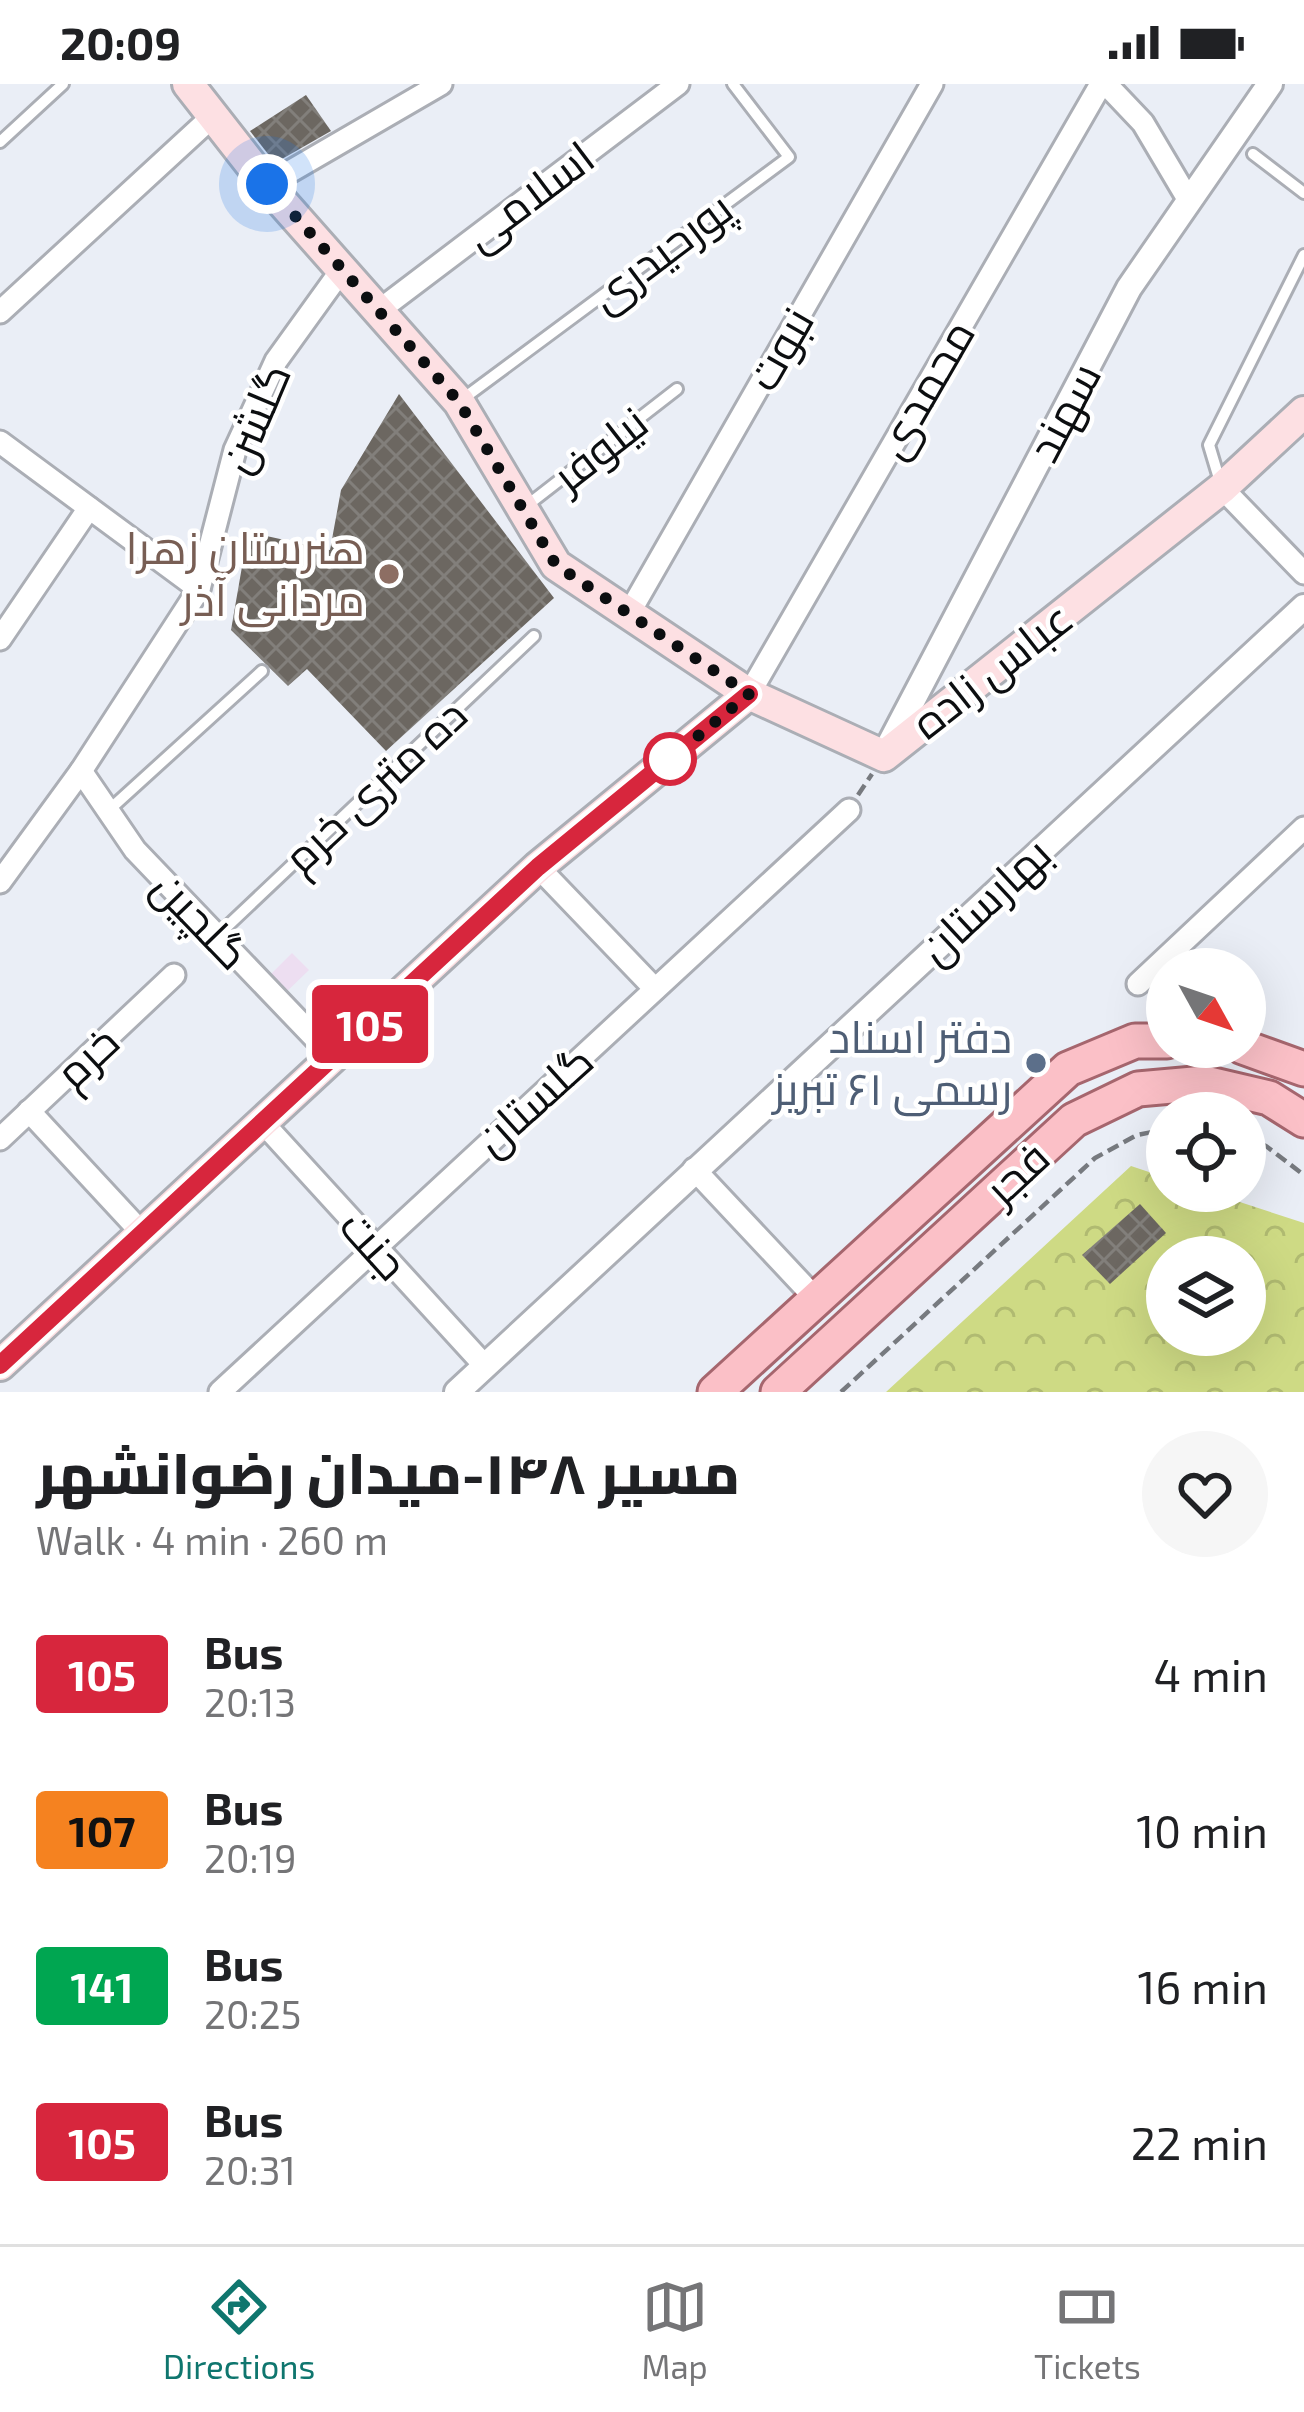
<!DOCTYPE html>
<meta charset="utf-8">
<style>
:root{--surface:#fff;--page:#f6f6f6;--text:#202124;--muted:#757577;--line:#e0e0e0;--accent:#0f766e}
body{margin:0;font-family:"Exo 2",Cairo,sans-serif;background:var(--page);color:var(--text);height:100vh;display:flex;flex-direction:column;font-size:45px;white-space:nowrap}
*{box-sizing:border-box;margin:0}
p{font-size:39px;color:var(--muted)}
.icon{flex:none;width:66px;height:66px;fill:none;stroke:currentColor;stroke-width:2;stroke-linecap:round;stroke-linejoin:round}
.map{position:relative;height:1308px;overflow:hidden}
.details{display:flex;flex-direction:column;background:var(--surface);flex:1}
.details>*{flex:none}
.badge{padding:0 24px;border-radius:9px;font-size:42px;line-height:78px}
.needle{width:78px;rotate:130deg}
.controls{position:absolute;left:1146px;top:864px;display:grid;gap:24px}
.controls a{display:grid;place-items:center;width:120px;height:120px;border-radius:50%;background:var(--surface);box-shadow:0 12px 48px #0002;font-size:60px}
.you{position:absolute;width:60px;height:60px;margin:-30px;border:9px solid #fff;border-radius:50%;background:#1a73e8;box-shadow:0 0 0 18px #1a73e833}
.map>.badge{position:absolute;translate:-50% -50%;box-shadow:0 0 0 6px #fff}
.round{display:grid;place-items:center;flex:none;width:126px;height:126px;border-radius:63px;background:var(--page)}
.summary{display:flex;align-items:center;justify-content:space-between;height:204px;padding:0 36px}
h1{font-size:57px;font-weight:800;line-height:90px}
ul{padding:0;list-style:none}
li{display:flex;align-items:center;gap:36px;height:156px;padding:0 36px}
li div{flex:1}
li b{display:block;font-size:45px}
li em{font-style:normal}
li .badge{min-width:132px;font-weight:700;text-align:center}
.status{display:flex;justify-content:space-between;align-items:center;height:84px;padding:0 60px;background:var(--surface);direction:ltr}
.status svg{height:33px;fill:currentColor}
.tab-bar{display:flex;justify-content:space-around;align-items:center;height:168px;border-top:3px solid var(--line);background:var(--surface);font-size:33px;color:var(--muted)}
.tab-bar a{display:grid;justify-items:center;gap:6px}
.tab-bar .active{color:var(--accent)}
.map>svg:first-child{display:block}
.medical{fill:#eddef1}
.forest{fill:url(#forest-crowns);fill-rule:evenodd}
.building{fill:url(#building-cross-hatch)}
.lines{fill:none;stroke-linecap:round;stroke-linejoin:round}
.service-casing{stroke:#abaeb5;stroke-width:16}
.minor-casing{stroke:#abaeb5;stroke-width:27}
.tertiary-casing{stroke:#abaeb5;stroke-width:30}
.secondary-casing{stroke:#abaeb5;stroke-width:36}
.primary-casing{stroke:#a6666e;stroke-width:39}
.path{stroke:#777a7f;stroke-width:4.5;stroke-dasharray:12 6;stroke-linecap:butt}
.service{stroke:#fff;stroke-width:10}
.minor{stroke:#fff;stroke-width:21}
.tertiary{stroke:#fff;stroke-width:24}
.secondary{stroke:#fde0e3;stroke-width:30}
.primary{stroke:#fbc0c7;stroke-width:33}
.line-casing{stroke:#fff;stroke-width:27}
.line{stroke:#d7263d;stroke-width:18}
.walk{stroke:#0c0e10;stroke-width:12;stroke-dasharray:0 21.6}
.education-dot{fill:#8d6e63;stroke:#fff;stroke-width:4.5}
.stop-dot{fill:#fff;stroke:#d7263d;stroke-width:6}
.service-dot{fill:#5c6f8a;stroke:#fff;stroke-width:4.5}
.labels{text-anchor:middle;stroke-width:9;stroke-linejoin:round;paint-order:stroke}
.street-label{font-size:45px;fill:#0c0e10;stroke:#fff}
.education-label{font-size:45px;fill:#785e54;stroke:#fff;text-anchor:end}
.service-label{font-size:45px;fill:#4e5e75;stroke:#fff;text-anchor:end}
</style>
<div class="status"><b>20:09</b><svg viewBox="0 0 49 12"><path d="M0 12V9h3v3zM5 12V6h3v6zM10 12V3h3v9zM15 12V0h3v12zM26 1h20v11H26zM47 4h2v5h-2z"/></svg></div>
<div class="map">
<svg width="1304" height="1308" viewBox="0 0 1304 1308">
<defs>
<pattern id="forest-crowns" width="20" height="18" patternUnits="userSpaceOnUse" patternTransform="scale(3)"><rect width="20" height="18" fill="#ceda84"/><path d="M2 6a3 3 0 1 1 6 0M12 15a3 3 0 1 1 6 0" fill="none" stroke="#b0ba71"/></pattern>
<pattern id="building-cross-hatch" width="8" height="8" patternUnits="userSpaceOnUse" patternTransform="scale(3)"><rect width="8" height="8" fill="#6c6761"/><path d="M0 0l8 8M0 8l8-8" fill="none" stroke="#827f7b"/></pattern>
</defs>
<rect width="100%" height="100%" fill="#eaeef6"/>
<polygon class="medical" points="292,869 309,886 280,914 264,897"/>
<path class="forest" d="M1131,1082L1167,1094V1107H1206L1304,1139V1308H886ZM1167,1173H1245V1251H1167Z"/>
<g class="building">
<polygon points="306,11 331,47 275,79 250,47"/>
<polygon points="399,310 554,514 386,667 307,585 288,602 231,546 248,448 330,466 341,406"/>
<polygon points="388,949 400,961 385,975 374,962"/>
<polygon points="1140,1120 1166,1149 1110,1200 1082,1171"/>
</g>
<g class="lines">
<defs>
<g id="service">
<polyline points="0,58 63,0"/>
<polyline points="1253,70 1304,109"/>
<polyline points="460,317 789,73 733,0"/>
<polyline points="1221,401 1209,361 1304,171"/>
<polyline points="525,423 677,305"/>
<polyline points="109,726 262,587"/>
<polyline points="218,851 534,552"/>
</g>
<g id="minor">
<polyline points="1106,0 1143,39 1188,115"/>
<polyline points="267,101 441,0"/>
<polyline points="381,225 678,0"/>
<polyline points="0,228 213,32"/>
<polyline points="0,358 199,505"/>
<polyline points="1222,404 1304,489"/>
<polyline points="628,531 932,0"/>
<polyline points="0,555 89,424"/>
<polyline points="749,610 1101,0"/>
<polyline points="81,687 135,766 334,974"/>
<polyline points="538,783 655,905"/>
<polyline points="0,798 81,687 199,505 235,366 276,277 343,184"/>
<polyline points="1138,900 1304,744"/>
<polyline points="29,1027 143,1150"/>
<polyline points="264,1040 485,1282"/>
<polyline points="0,1055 174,891"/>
<polyline points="694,1085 816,1215"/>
<polyline points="220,1308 849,726"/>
</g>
<g id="tertiary">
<polyline points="886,667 1129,204 1270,0"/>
<polyline points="457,1308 1304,523"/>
</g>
<g id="secondary">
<polyline points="188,0 267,101 459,318 556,481 749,610 884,672 1222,404 1304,328"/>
<polyline points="0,1281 538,783 749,610"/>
</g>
<g id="primary">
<polyline points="1243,963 1304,985"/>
<polyline points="715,1308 1068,985 1135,957 1167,957"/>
<polyline points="778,1308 1074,1036 1138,1005 1205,999 1269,1014 1304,1036"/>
</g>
</defs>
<use href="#service" class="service-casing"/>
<use href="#minor" class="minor-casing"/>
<use href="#tertiary" class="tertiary-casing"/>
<use href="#secondary" class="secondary-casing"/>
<use href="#primary" class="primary-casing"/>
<g class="path">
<polyline points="858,711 872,690"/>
<polyline points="1245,1053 1266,1062 1304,1091"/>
<polyline points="841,1308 1095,1074 1137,1051 1167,1045"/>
</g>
<use href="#service" class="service"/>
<use href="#minor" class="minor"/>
<use href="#tertiary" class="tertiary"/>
<use href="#secondary" class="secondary"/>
<use href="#primary" class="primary"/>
</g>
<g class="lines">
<defs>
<polyline id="line" points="0,1281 538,783 749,610"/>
</defs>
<use href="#line" class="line-casing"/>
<use href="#line" class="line"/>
<polyline class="walk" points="267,100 459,318 556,481 749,610 670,675"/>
</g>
<circle class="education-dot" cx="389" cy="490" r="12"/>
<circle class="stop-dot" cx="670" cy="675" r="24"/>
<circle class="service-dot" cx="1036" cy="979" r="12"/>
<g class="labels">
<g class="street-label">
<text transform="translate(529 112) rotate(-37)" y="16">اسلامی</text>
<text transform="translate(661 168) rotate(-37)" y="16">پورحیدری</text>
<text transform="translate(780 265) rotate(-60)" y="16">نبوت</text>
<text transform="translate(925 305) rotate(-60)" y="16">محمدی</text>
<text transform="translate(1064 328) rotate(-62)" y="16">سهند</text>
<text transform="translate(255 334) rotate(-67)" y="16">گلشن</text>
<text transform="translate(600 365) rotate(-38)" y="16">نیلوفر</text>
<text transform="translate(992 586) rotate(-38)" y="16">عباس زاده</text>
<text transform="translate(375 702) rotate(-43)" y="16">ده متری خرم</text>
<text transform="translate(985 817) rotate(-43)" y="16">بهارستان</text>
<text transform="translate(201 836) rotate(46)" y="16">گلچین</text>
<text transform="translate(87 973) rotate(-43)" y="16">خرم</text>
<text transform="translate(534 1016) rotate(-42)" y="16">گلستان</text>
<text transform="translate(1017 1089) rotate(-43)" y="16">فجر</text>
<text transform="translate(374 1161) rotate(48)" y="16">جنت</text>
</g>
<g class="education-label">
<text x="365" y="480">هنرستان زهرا<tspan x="365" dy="52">مردانی آذر</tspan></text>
</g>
<g class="service-label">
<text x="1012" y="969">دفتر اسناد<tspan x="1012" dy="52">رسمی ۶۱ تبریز</tspan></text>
</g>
</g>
</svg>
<div class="controls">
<a><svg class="needle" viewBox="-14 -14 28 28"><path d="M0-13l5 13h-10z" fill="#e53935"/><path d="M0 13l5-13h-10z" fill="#757577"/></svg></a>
<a><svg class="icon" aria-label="locate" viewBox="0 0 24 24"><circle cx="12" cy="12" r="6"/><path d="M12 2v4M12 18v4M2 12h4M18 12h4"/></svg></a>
<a><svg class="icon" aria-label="layers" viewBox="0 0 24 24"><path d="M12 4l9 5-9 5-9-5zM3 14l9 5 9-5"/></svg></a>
</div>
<div class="you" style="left:267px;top:100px"></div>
<b class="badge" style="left:370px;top:940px;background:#d7263d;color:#fff">105</b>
</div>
<section class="details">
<div class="summary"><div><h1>مسیر ۱۴۸-میدان رضوانشهر</h1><p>Walk · 4 min · 260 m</p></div><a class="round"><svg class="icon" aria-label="heart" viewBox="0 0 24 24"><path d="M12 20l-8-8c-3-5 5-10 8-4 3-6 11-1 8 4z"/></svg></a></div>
<ul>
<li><span class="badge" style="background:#d7263d;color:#fff">105</span><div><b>Bus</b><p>20:13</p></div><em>4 min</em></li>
<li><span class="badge" style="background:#f58220;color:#111">107</span><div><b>Bus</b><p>20:19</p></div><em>10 min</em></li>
<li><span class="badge" style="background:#00a651;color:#fff">141</span><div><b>Bus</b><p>20:25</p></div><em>16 min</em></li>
<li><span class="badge" style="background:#d7263d;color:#fff">105</span><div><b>Bus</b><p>20:31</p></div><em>22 min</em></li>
</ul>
</section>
<nav class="tab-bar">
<a class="active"><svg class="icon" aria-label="directions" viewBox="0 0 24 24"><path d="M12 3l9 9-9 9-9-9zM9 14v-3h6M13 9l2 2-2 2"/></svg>Directions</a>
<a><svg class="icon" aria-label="map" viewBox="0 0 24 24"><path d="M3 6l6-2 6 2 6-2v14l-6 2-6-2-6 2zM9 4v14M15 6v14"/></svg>Map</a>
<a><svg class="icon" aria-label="tickets" viewBox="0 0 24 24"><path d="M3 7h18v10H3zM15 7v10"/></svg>Tickets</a>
</nav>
